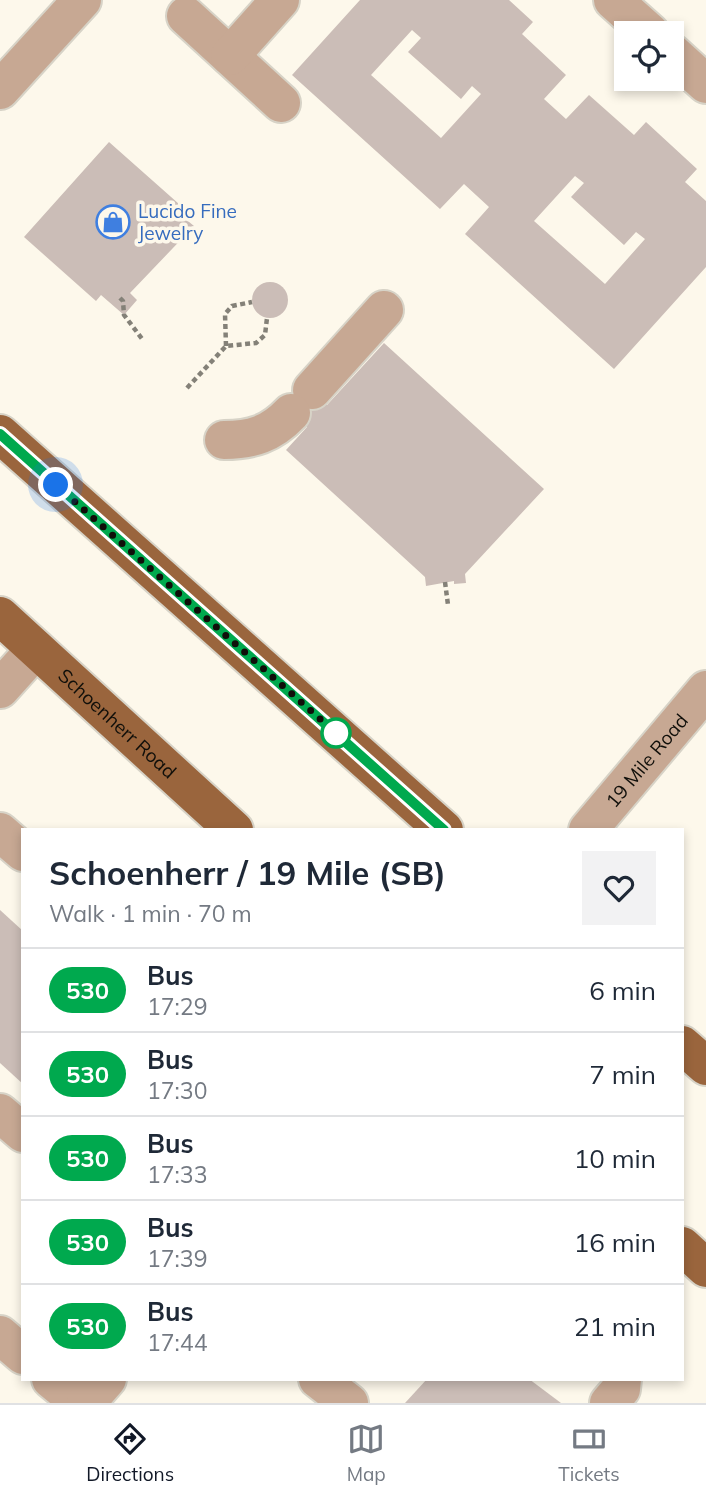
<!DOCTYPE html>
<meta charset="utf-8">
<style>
:root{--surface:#fff;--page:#f2f2f3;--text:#1f2937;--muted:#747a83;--line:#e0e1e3;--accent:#111827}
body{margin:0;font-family:Mulish,sans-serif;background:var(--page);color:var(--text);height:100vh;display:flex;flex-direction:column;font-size:26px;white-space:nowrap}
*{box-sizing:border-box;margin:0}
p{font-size:23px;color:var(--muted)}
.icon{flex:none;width:38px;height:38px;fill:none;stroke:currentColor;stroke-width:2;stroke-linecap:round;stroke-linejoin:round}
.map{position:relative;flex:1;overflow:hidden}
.side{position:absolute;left:21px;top:828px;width:663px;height:553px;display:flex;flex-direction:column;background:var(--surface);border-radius:0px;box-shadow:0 4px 10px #0003}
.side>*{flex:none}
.badge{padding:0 14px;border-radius:23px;font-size:24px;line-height:46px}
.controls{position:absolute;left:614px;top:21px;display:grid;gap:14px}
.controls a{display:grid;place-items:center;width:70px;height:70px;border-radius:0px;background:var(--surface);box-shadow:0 4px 10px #0003;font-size:35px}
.you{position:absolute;width:35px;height:35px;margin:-18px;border:5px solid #fff;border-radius:50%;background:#1a73e8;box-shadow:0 0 0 10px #1a73e833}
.map>.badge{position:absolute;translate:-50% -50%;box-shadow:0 0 0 4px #fff}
.round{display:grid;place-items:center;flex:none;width:74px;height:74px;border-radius:0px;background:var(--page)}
.overview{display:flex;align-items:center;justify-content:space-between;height:119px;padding:0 28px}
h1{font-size:33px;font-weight:700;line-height:52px}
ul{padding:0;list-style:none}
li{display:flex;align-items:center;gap:21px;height:84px;padding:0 28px;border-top:2px solid var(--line)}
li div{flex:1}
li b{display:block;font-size:26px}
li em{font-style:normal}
li .badge{min-width:77px;font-weight:700;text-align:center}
.tabs{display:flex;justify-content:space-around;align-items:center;height:98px;border-top:2px solid var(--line);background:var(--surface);font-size:19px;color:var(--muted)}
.tabs a{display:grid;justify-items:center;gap:4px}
.tabs .selected{color:var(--accent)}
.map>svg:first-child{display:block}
.building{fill:#cbbdb7;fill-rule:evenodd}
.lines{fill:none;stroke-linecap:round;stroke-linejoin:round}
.minor-casing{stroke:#d7d3c7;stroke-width:42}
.major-casing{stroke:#d7d3c7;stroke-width:42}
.path{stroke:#848178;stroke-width:4.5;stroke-dasharray:5 3.5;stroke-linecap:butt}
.minor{stroke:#c7a893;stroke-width:38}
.major{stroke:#9a653d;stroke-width:38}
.line-casing{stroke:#fff;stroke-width:16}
.line{stroke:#00a94e;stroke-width:10}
.walk{stroke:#100f0a;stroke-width:7;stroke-dasharray:0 12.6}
.stop-dot{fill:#fff;stroke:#00a94e;stroke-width:3.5}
.labels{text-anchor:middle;stroke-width:7;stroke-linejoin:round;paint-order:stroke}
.shop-label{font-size:19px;fill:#366cbe;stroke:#fdf8eb;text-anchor:start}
.street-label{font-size:19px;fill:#100f0a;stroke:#fdf8eb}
</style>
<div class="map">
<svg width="706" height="1403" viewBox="0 0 706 1403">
<rect width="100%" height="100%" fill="#fdf8eb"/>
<g class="building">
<path d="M360,0H509L533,22L522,34L566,75L544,99L566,119L589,95L634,135L646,122L697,169L685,182L706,201V267L614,369L465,234L489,207L464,184L440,209L292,75ZM412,30L421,38L408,52L461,99L472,86L481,94L441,138L371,75ZM575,176L584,183L571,197L624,245L636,232L645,239L605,284L534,221Z"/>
<polygon points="109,142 188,212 183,217 194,226 130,293 137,300 124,315 101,295 96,301 24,237"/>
<circle cx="270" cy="300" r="18"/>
<polygon points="384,343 544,489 465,574 466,583 454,584 454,581 426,586 425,577 286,450 307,427 282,405 303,382 327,405"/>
<polygon points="0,910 23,931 23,1084 0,1063"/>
<polygon points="427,1379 529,1379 561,1403 405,1403"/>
</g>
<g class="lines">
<defs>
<g id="minor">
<polyline points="613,0 650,33"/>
<polyline points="186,16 281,103"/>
<polyline points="672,53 706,84"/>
<polyline points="230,56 280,0"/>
<polyline points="0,90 82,0"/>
<polyline points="312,390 384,310"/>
<path d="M224,440C252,440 271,434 291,413"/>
<polyline points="0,689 36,649"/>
<path id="s1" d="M588,830L706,690"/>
<polyline points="0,832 23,852"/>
<polyline points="0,1113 23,1133"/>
<polyline points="0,1335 23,1355"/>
<polyline points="51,1379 80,1403"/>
<polyline points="318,1379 349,1403"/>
<polyline points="86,1403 107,1379"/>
<polyline points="609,1403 621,1389 622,1379"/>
</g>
<g id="major">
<polyline points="0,434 444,830"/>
<path id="s2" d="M0,616L234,830"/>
<polyline points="682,1045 706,1066"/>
<polyline points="682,1246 706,1268"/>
</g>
</defs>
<use href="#minor" class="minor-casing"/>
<use href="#major" class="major-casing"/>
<g class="path">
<polyline points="120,298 123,301 124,315 143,340"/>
<polyline points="226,346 225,314 232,306 252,302"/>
<polyline points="187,388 226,346 256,343 265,335 267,318"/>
<polyline points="445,582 448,605"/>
</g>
<use href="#minor" class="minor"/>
<use href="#major" class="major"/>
</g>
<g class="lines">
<defs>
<polyline id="line" points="0,434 444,830"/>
</defs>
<use href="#line" class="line-casing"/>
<use href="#line" class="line"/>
<polyline class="walk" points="56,485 336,733"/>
</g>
<defs>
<symbol id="shop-ring" viewBox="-11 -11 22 22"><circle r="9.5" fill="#fdf8eb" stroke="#3f7fe0" stroke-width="1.5"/><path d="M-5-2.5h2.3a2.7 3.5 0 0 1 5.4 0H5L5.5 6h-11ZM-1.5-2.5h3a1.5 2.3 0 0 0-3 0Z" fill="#3f7fe0"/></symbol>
</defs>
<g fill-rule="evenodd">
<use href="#shop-ring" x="94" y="203" width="38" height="38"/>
</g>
<circle class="stop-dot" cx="336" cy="733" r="14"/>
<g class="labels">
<g class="shop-label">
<text x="138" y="218">Lucido Fine<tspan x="138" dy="22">Jewelry</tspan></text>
</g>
<g class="street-label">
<text dy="7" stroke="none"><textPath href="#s2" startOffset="159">Schoenherr Road</textPath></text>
<text dy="7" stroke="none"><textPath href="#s1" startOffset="91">19 Mile Road</textPath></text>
</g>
</g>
</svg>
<div class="controls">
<a><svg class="icon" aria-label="locate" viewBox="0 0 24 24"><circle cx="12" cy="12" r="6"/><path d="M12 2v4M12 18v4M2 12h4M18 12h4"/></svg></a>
</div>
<div class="you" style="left:56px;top:485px"></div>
<section class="side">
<div class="overview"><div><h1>Schoenherr / 19 Mile (SB)</h1><p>Walk · 1 min · 70 m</p></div><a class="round"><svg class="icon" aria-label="heart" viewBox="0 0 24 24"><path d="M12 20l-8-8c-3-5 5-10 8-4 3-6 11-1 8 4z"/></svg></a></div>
<ul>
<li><span class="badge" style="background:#00a94e;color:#fff">530</span><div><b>Bus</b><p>17:29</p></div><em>6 min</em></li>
<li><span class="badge" style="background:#00a94e;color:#fff">530</span><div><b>Bus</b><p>17:30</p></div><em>7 min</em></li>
<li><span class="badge" style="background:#00a94e;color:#fff">530</span><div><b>Bus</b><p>17:33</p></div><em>10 min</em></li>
<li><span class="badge" style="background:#00a94e;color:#fff">530</span><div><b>Bus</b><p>17:39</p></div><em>16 min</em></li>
<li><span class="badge" style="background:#00a94e;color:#fff">530</span><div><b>Bus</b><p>17:44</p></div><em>21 min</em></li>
</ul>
</section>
</div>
<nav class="tabs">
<a class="selected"><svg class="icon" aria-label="directions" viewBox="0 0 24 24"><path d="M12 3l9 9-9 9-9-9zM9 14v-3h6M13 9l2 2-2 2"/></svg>Directions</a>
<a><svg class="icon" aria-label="map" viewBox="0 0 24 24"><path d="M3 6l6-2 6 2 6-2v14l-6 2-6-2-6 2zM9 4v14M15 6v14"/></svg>Map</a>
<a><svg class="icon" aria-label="tickets" viewBox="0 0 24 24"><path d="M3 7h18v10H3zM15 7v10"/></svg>Tickets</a>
</nav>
